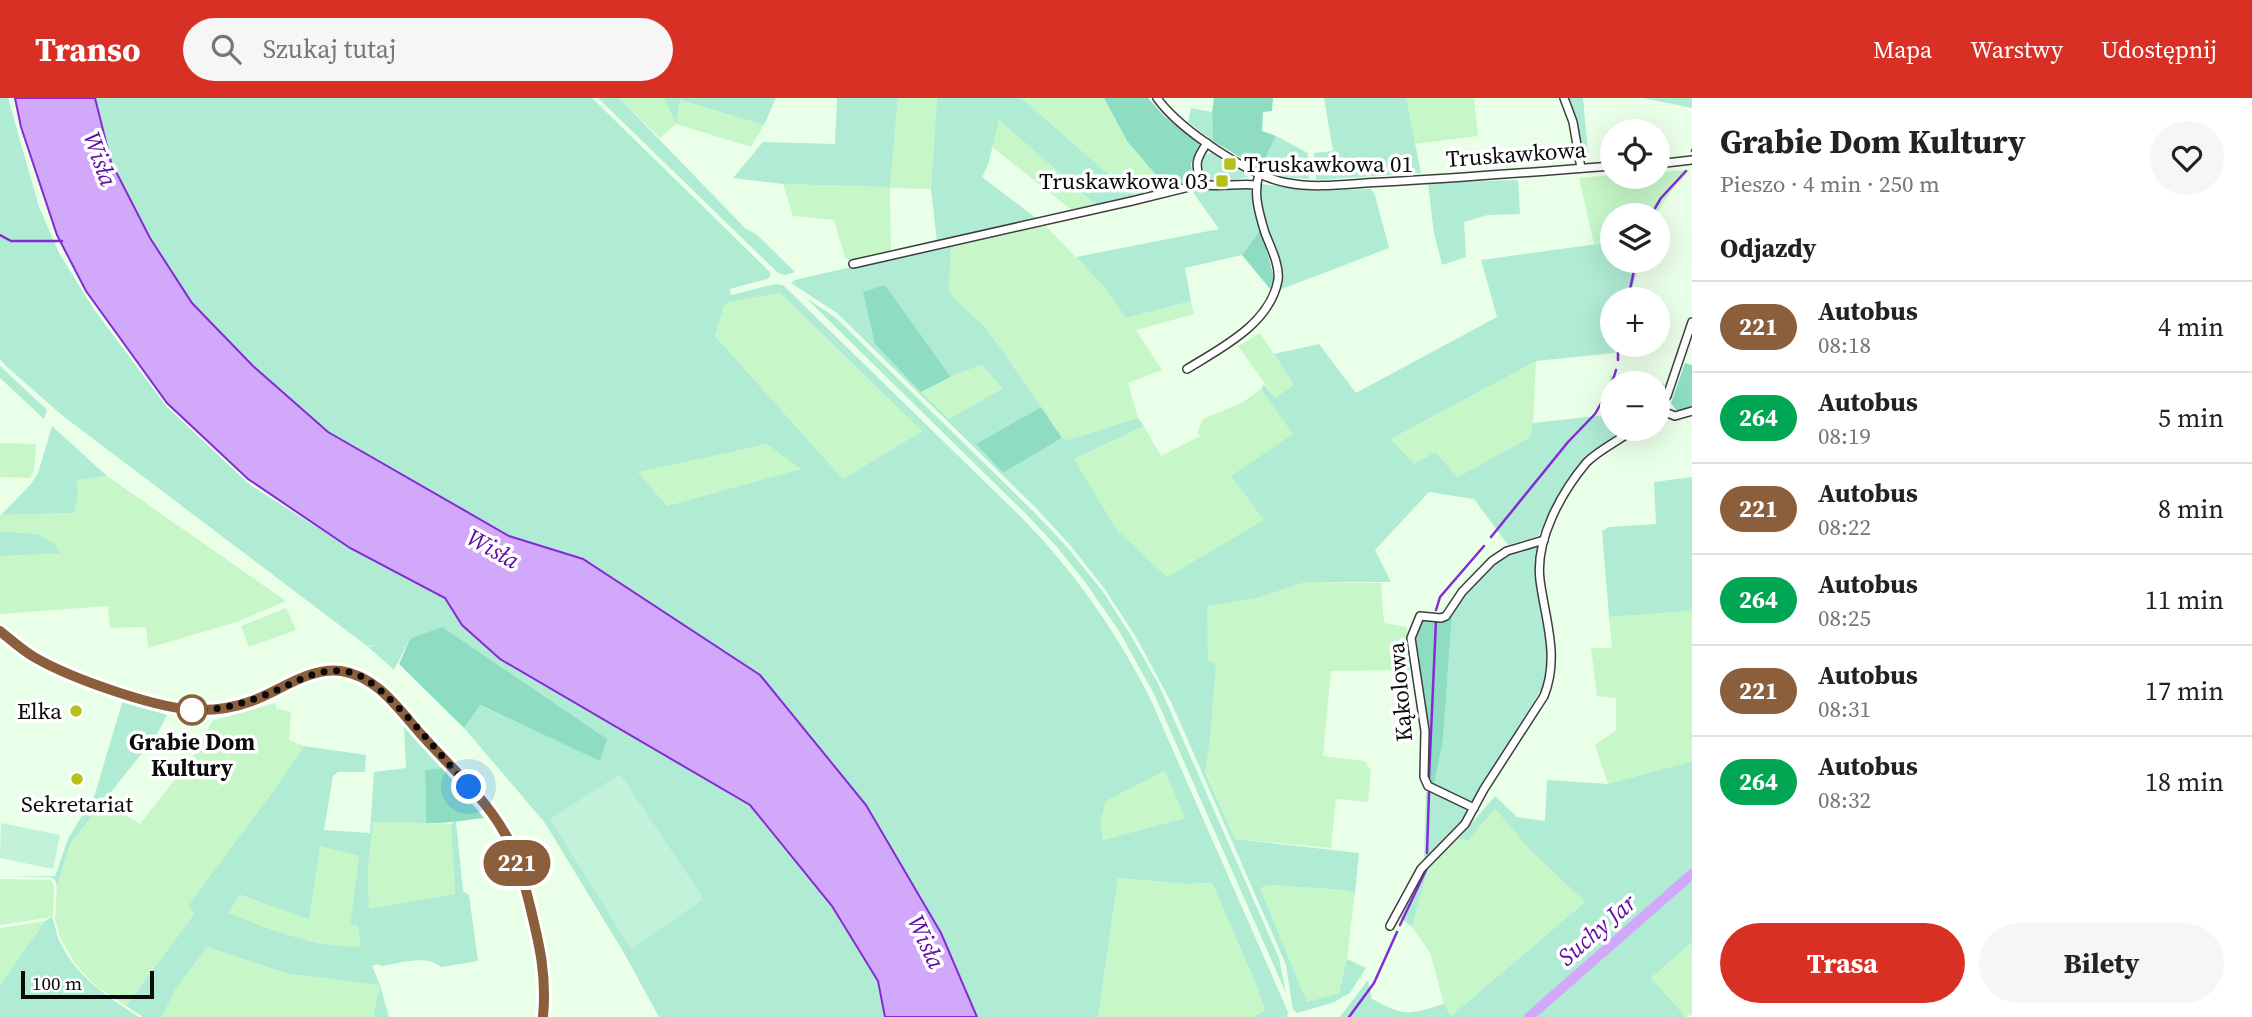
<!DOCTYPE html>
<html lang="pl">
<meta charset="utf-8">
<style>
:root{--surface:#fff;--page:#f6f6f6;--text:#222;--muted:#767676;--line:#e0e0e0;--accent:#d93025}
body{margin:0;font-family:"Source Serif 4",serif;background:var(--page);color:var(--text);height:100vh;display:flex;flex-direction:column;font-size:26px;white-space:nowrap}
*{box-sizing:border-box;margin:0}
p{font-size:23px;color:var(--muted)}
.icon{flex:none;width:38px;height:38px;fill:none;stroke:currentColor;stroke-width:2;stroke-linecap:round;stroke-linejoin:round}
.map{position:relative;flex:1;overflow:hidden}
.side{display:flex;flex-direction:column;background:var(--surface);width:560px}
.side>*{flex:none}
.badge{padding:0 14px;border-radius:23px;font-size:24px;line-height:46px}
.fabs{position:absolute;left:1600px;top:21px;display:grid;gap:14px}
.fabs a{display:grid;place-items:center;width:70px;height:70px;border-radius:50%;background:var(--surface);box-shadow:0 7px 28px #0002;font-size:35px}
.scale{position:absolute;left:21px;bottom:18px;width:133px;box-sizing:border-box;padding-left:7px;border:4px solid #0b0b0b;border-top:0;font-size:19px;line-height:24px;white-space:nowrap;color:#0b0b0b;-webkit-text-stroke:5px #fff;paint-order:stroke}
.you{position:absolute;width:35px;height:35px;margin:-18px;border:5px solid #fff;border-radius:50%;background:#1a73e8;box-shadow:0 0 0 10px #1a73e833}
.map>.badge{position:absolute;translate:-50% -50%;box-shadow:0 0 0 4px #fff}
h2{padding:0 28px;font-size:26px;line-height:63px}
.round{display:grid;place-items:center;flex:none;width:74px;height:74px;border-radius:37px;background:var(--page)}
.summary{display:flex;align-items:center;justify-content:space-between;height:119px;padding:0 28px}
h1{font-size:33px;font-weight:700;line-height:52px}
.cta{display:flex;gap:14px;margin-top:auto;padding:14px 28px}
.cta a{flex:1;height:80px;border-radius:42px;background:var(--accent);color:#fff;font-size:28px;font-weight:700;line-height:80px;text-align:center}
.cta a+a{background:var(--page);color:var(--text)}
ul{padding:0;list-style:none}
li{display:flex;align-items:center;gap:21px;height:91px;padding:0 28px;border-top:2px solid var(--line)}
li div{flex:1}
li b{display:block;font-size:26px}
li em{font-style:normal}
li .badge{min-width:77px;font-weight:700;text-align:center}
header{display:flex;align-items:center;gap:42px;box-sizing:border-box;height:98px;padding:0 35px;background:var(--accent);color:#fff}
header strong{font-size:33px}
nav{display:flex;gap:38px;margin-inline-start:auto;font-size:24px}
.search{width:490px;height:63px;background:var(--page);display:flex;align-items:center;gap:18px;box-sizing:border-box;padding:0 24px;border-radius:38px;color:var(--muted);font-size:26px}
main{display:flex;flex:1;min-height:0}
.map>svg:first-child{display:block}
.farmland{fill:#c7f6c9}
.green{fill:#b0ebd4;fill-rule:evenodd}
.forest{fill:#8eddc3}
.pitch{fill:#c2f2d9}
.water{fill:#d2a9fa;stroke:#852bd6;stroke-width:2}
.lines{fill:none;stroke-linecap:round;stroke-linejoin:round}
.stream{stroke:#852bd6;stroke-width:2.5}
.canal{stroke:#d2a9fa;stroke-width:10}
.minor-casing{stroke:#3e3e3e;stroke-width:10}
.tertiary-casing{stroke:#3e3e3e;stroke-width:12}
.minor{stroke:#fff;stroke-width:7}
.tertiary{stroke:#fff;stroke-width:9}
.line-casing{stroke:#fff;stroke-width:16}
.line{stroke:#8b5e3c;stroke-width:10}
.walk{stroke:#0b0b0b;stroke-width:7;stroke-dasharray:0 12.6}
.poi-dot{fill:#b5c21b;stroke:#fff;stroke-width:2.5}
.stop-dot{fill:#fff;stroke:#8b5e3c;stroke-width:3.5}
.labels{text-anchor:middle;stroke-width:7;stroke-linejoin:round;paint-order:stroke}
.street-label{font-size:23px;fill:#0b0b0b;stroke:#fff}
.poi-label{font-size:23px;fill:#0b0b0b;stroke:#fff;text-anchor:end}
.stop-label{font-size:23px;font-weight:bold;fill:#0b0b0b;stroke:#fff}
.water-label{font-size:24px;font-style:italic;fill:#620da3;stroke:#fff}
</style>
<header>
<strong>Transo</strong>
<div class="search"><svg class="icon" aria-label="search" viewBox="0 0 24 24"><circle cx="10" cy="10" r="6"/><path d="M15 15l6 6"/></svg>Szukaj tutaj</div>
<nav><a>Mapa</a><a>Warstwy</a><a>Udostępnij</a></nav>
</header>
<main>
<div class="map">
<svg width="1692" height="919" viewBox="0 0 1692 919">
<rect width="100%" height="100%" fill="#eaffe8"/>
<g class="farmland">
<polygon points="619,0 664,0 676,24 680,2 764,27 751,49 676,26 660,40"/>
<polygon points="898,0 937,0 931,91 890,90 891,155 856,163 845,160 834,122 793,118 783,86 890,89"/>
<polygon points="1021,0 1104,0 1127,43 1167,90 1135,99"/>
<polygon points="1406,0 1474,0 1478,38 1415,46"/>
<polygon points="999,22 1097,108 1074,114 992,49"/>
<polygon points="1690,72 1671,93 1656,117 1612,117 1612,144 1594,146 1579,80 1612,77 1657,79 1657,74"/>
<polygon points="1046,128 1104,189 1126,220 1191,203 1194,216 1136,232 1162,272 1128,285 1138,320 1067,342 1062,340 987,231 956,202 949,191 951,146"/>
<polygon points="780,195 922,333 843,381 715,238 724,208 729,204"/>
<polygon points="1260,235 1294,287 1275,300 1238,248"/>
<polygon points="1536,263 1533,325 1530,339 1458,379 1435,354 1414,366 1391,341"/>
<polygon points="982,265 1002,292 949,321 921,294"/>
<polygon points="1261,291 1294,336 1265,422 1167,479 1117,432 1074,361 1144,328 1161,358 1200,338 1197,335 1203,321 1243,304"/>
<polygon points="0,345 36,346 34,373 30,380 0,379"/>
<polygon points="767,346 802,371 667,408 637,373"/>
<polygon points="107,378 286,503 237,524 148,550 146,529 110,530 108,508 0,516 0,458 60,454 38,436 0,433 0,417 73,415 78,399 77,382"/>
<polygon points="1306,484 1381,485 1384,525 1407,529 1410,572 1331,573 1323,658 1365,663 1371,673 1368,704 1336,701 1331,750 1235,741 1205,673 1210,643 1216,567 1208,563 1206,508 1258,500"/>
<polygon points="286,510 296,532 249,549 241,528"/>
<polygon points="1692,513 1692,663 1608,686 1595,647 1616,632 1616,600 1597,598 1591,550 1612,550 1609,519"/>
<polygon points="275,605 277,611 291,614 289,642 304,648 272,695 188,808 194,816 126,908 97,889 87,879 74,864 60,839 55,821 57,789 70,746 103,704 140,726 197,653 212,623"/>
<polygon points="1165,673 1185,720 1103,742 1100,725 1106,703"/>
<polygon points="1495,709 1528,750 1585,804 1451,918 1444,906 1430,855 1412,829 1428,770 1458,741 1468,743"/>
<polygon points="373,723 451,726 455,796 369,812 368,769"/>
<polygon points="320,748 359,758 350,827 358,826 361,849 341,849 282,837 227,815 239,797 266,806"/>
<polygon points="1118,780 1186,786 1212,785 1256,886 1265,912 1253,919 1098,919"/>
<polygon points="0,781 51,782 54,788 53,819 0,827"/>
<polygon points="1270,787 1344,792 1355,795 1347,861 1339,895 1307,904 1260,790"/>
<polygon points="45,823 0,887 0,830"/>
<polygon points="1692,844 1692,916 1686,919 1651,880"/>
<polygon points="207,849 289,876 380,887 373,919 162,919 175,892"/>
</g>
<g class="green">
<polygon points="0,0 8,0 39,109 59,155 93,210 166,308 250,387 350,450 445,500 462,527 500,561 750,707 832,808 878,884 885,919 659,919 624,855 545,725 464,630 479,607 600,662 410,541 394,572 368,549 376,547 367,548 63,318 7,269 0,261"/>
<path d="M95,0H592L770,174V179L767,181L730,191L731,197L775,186L783,187L1021,419C1074,473 1116,533 1150,600L1288,914L1287,919H1253L1265,912L1256,886L1212,785L1186,786L1118,780L1098,919H977L941,835L866,707L760,577L583,461L509,438L328,334L253,268L192,205L150,140L111,64ZM780,195L922,333L843,381L715,238L724,208L729,204ZM767,346L801,371L667,408L638,374ZM1165,673L1185,720L1103,742L1100,725L1106,703Z"/>
<polygon points="598,0 619,0 746,131 756,136 795,174 785,177 778,175"/>
<polygon points="664,0 776,0 764,27 680,2 676,26"/>
<polygon points="837,0 898,0 890,89 783,86 733,80 763,44 835,46"/>
<polygon points="937,0 1021,0 1135,99 1097,108 999,22 988,67 982,79 1039,122 937,144 931,91"/>
<polygon points="1324,0 1406,0 1421,75 1316,82 1314,55 1333,53"/>
<polygon points="1569,0 1583,0 1589,63 1584,59 1579,34"/>
<polygon points="1643,0 1692,0 1692,10"/>
<polygon points="1191,10 1212,14 1213,43 1188,24"/>
<polygon points="1276,38 1308,55 1309,81 1286,79 1260,71"/>
<path d="M1214,54L1229,64L1226,69L1228,72L1235,67L1248,75V79C1230,83 1184,91 1204,57Z"/>
<polygon points="1518,82 1520,116 1488,117 1464,124 1466,159 1442,167 1434,135 1428,85"/>
<path d="M1262,86L1312,93L1371,91L1375,97L1389,150L1279,192C1279,185 1281,176 1280,169C1277,142 1252,114 1262,86Z"/>
<polygon points="1236,89 1250,89 1261,131 1242,157 1185,170 1191,203 1126,220 1104,189 1076,159 1219,131 1192,93 1199,90 1210,92"/>
<path d="M1612,144V163H1640L1629,201H1612V247H1617L1614,255L1536,263L1391,341L1414,366L1435,354L1458,379L1530,339L1533,325L1606,317L1610,278L1665,286L1657,303V285H1612V331H1630L1580,366L1556,403L1538,438L1508,447L1474,401L1429,394L1375,452L1391,484H1306L1258,500L1207,508L1208,563L1216,566L1210,643L1205,674L1235,741L1359,755L1355,795L1344,792L1270,787L1260,790L1307,904L1339,895L1347,861L1366,870L1350,895L1332,905L1297,915L1293,912L1286,867L1172,606L1136,539L1104,490L1070,447L1036,410L837,215L791,185L795,182L951,146L949,191L956,202L987,231L1041,309L976,346L1003,375L1062,340L1067,342L1138,320L1144,328L1074,361L1117,432L1167,479L1264,422L1231,378L1293,336L1261,291L1264,286L1275,300L1294,287L1274,256L1319,246L1356,295L1497,219L1481,162ZM885,188L951,279L982,266L1002,291L949,321L921,294Z"/>
<polygon points="806,200 836,220 1035,415 1067,449 1104,495 1131,538 1158,585 1279,860 1286,895 1155,598 1119,533 1085,484 1057,449 1026,416"/>
<polygon points="0,268 47,312 44,321 0,280"/>
<polygon points="52,328 107,378 77,382 78,399 74,415 1,417 31,386 38,375"/>
<polygon points="1692,379 1692,513 1609,519 1602,433 1609,429 1656,426 1654,384"/>
<polygon points="0,433 38,436 55,446 56,450 61,455 0,458"/>
<polygon points="1537,447 1537,472 1549,547 1546,583 1473,704 1434,688 1443,642 1452,518 1462,499 1492,467 1508,456"/>
<polygon points="123,602 167,617 157,636 70,746 57,789 55,782 51,779 0,778 55,778 68,741 95,696"/>
<path d="M404,628L442,670L425,673L426,725L373,724L368,769L369,811L455,796L451,726L456,723L463,793L469,797L478,863L441,869C427,856 400,865 382,868L377,866L372,868L380,887L389,919H373L380,887L289,876L207,849L175,892L162,919H143L126,908L194,816L188,808L272,695L304,648L366,657L365,674H338L333,678L324,732L370,735L374,674L406,670ZM320,748L359,758L350,827H358L361,849C313,849 271,832 228,815L240,797L309,821Z"/>
<path d="M1692,663V844L1651,880L1686,919H1340L1368,882L1372,901C1406,919 1407,917 1444,906L1451,918L1585,804L1528,750L1495,710L1468,743L1458,741L1495,698L1517,719L1545,723L1547,682L1608,686Z"/>
<path d="M1428,691L1467,709C1464,731 1440,748 1424,761L1426,695Z"/>
<polygon points="1425,770 1428,770 1412,829 1398,818"/>
<path d="M52,819C55,826 56,836 60,844C77,880 108,899 139,919H0V887L45,823Z"/>
</g>
<g class="forest">
<polygon points="1104,0 1148,0 1164,18 1199,46 1191,66 1194,85 1167,90 1127,43"/>
<polygon points="1214,0 1273,0 1272,13 1263,14 1262,33 1276,38 1260,71 1213,43 1212,14"/>
<polygon points="1261,131 1274,180 1270,191 1242,157"/>
<polygon points="885,187 951,279 921,294 875,246 863,194"/>
<polygon points="1685,265 1692,267 1692,308 1678,314 1671,305"/>
<polygon points="1041,309 1062,340 1003,375 976,346"/>
<path d="M1452,518L1443,642L1434,688L1427,678C1424,649 1405,538 1421,519L1441,523Z"/>
<polygon points="442,529 607,641 600,663 480,607 464,630 399,566 410,541"/>
<path d="M442,670L484,720C463,722 447,726 426,725L425,672Z"/>
</g>
<g class="pitch">
<polygon points="620,676 704,801 631,851 550,721"/>
<polygon points="1,725 60,737 53,771 0,760"/>
</g>
<polygon class="water" points="15,0 95,0 111,64 150,140 192,205 253,268 328,334 509,438 583,461 760,577 866,707 941,835 977,919 885,919 878,883 832,808 750,707 500,561 462,527 445,500 350,450 248,381 167,305 86,193 57,137 21,29"/>
<g class="lines">
<g class="stream">
<polyline points="1692,53 1692,52"/>
<polyline points="1651,117 1661,100 1686,73"/>
<polyline points="0,137 11,143 62,143"/>
<polyline points="1628,201 1636,163"/>
<polyline points="1618,262 1618,247"/>
<polyline points="1612,285 1616,272"/>
<polyline points="1491,439 1568,344 1595,316 1612,286"/>
<polyline points="1436,512 1440,499 1484,448"/>
<polyline points="1429,680 1436,522"/>
<polyline points="1427,755 1429,694"/>
<polyline points="1400,827 1427,770"/>
<polyline points="1349,919 1374,885 1397,834"/>
</g>
<polyline class="canal" points="1529,919 1692,776"/>
<defs>
<g id="minor">
<path d="M1157,0C1179,31 1250,79 1288,85C1319,91 1353,85 1384,84C1460,80 1536,74 1612,68"/>
<polyline points="1564,0 1573,24 1581,70"/>
<path d="M1207,45C1195,62 1195,66 1201,86C1219,90 1237,85 1256,87"/>
<polyline points="1657,66 1692,62"/>
<polyline points="853,166 1132,103 1201,86"/>
<path d="M1187,271C1221,250 1270,226 1278,182C1280,167 1270,148 1265,135C1259,115 1253,96 1259,76"/>
<polyline points="1657,309 1667,298 1692,224"/>
<polyline points="1657,311 1675,318 1692,313"/>
<polyline points="1474,710 1428,688 1424,679 1425,633 1411,540 1420,518 1441,520 1446,518 1462,494 1492,463 1507,453 1544,442"/>
<path d="M1390,828L1421,771L1465,726L1484,691L1544,598C1560,559 1545,521 1540,482C1535,442 1561,395 1586,365C1597,353 1620,342 1634,331"/>
</g>
<path id="tertiary" d="M0,533C12,544 25,554 39,561C73,581 160,612 200,612C217,612 236,609 252,603C280,593 310,569 341,573C376,578 397,609 419,633C447,665 483,697 504,734C517,755 523,781 529,804C539,845 547,876 543,919"/>
</defs>
<use href="#minor" class="minor-casing"/>
<use href="#tertiary" class="tertiary-casing"/>
<use href="#minor" class="minor"/>
<use href="#tertiary" class="tertiary"/>
</g>
<g class="lines">
<defs>
<path id="line" d="M0,533C11,542 22,552 34,559C70,580 159,612 200,612C217,612 236,609 252,603C280,593 309,569 341,573C376,578 397,609 419,634C447,666 483,697 504,734C517,755 523,781 529,804C539,845 547,876 543,919"/>
</defs>
<use href="#line" class="line-casing"/>
<use href="#line" class="line"/>
<path class="walk" d="M192,612C232,613 264,598 299,582C317,574 336,569 356,576C387,588 444,662 469,689"/>
</g>
<g class="poi-dot">
<rect x="1223" y="59" width="14" height="14" rx="3.5"/>
<rect x="1215" y="76" width="14" height="14" rx="3.5"/>
<circle cx="76" cy="613" r="7"/>
<circle cx="77" cy="681" r="7"/>
</g>
<circle class="stop-dot" cx="192" cy="612" r="14"/>
<g class="labels">
<g class="street-label">
<text transform="translate(1516 56) rotate(-4)" y="8">Truskawkowa</text>
<text transform="translate(1400 594) rotate(-95)" y="8">Kąkolowa</text>
</g>
<g class="poi-label">
<text x="1244" y="74" text-anchor="start">Truskawkowa 01</text>
<text x="1208" y="91">Truskawkowa 03</text>
<text x="62" y="621">Elka</text>
<text x="77" y="714" text-anchor="middle">Sekretariat</text>
</g>
<g class="stop-label">
<text x="192" y="652">Grabie Dom<tspan x="192" dy="26">Kultury</tspan></text>
</g>
<g class="water-label">
<text transform="translate(100 61) rotate(70)" y="8">Wisła</text>
<text transform="translate(493 451) rotate(29)" y="8">Wisła</text>
<text transform="translate(1597 832) rotate(-41)" y="8">Suchy Jar</text>
<text transform="translate(926 844) rotate(65)" y="8">Wisła</text>
</g>
</g>
</svg>
<div class="fabs">
<a><svg class="icon" aria-label="locate" viewBox="0 0 24 24"><circle cx="12" cy="12" r="6"/><path d="M12 2v4M12 18v4M2 12h4M18 12h4"/></svg></a>
<a><svg class="icon" aria-label="layers" viewBox="0 0 24 24"><path d="M12 4l9 5-9 5-9-5zM3 14l9 5 9-5"/></svg></a>
<a>+</a>
<a>−</a>
</div>
<div class="scale">100 m</div>
<div class="you" style="left:469px;top:689px"></div>
<b class="badge" style="left:517px;top:765px;background:#8b5e3c;color:#fff">221</b>
</div>
<section class="side">
<div class="summary"><div><h1>Grabie Dom Kultury</h1><p>Pieszo · 4 min · 250 m</p></div><a class="round"><svg class="icon" aria-label="heart" viewBox="0 0 24 24"><path d="M12 20l-8-8c-3-5 5-10 8-4 3-6 11-1 8 4z"/></svg></a></div>
<h2>Odjazdy</h2>
<ul>
<li><span class="badge" style="background:#8b5e3c;color:#fff">221</span><div><b>Autobus</b><p>08:18</p></div><em>4 min</em></li>
<li><span class="badge" style="background:#00a651;color:#fff">264</span><div><b>Autobus</b><p>08:19</p></div><em>5 min</em></li>
<li><span class="badge" style="background:#8b5e3c;color:#fff">221</span><div><b>Autobus</b><p>08:22</p></div><em>8 min</em></li>
<li><span class="badge" style="background:#00a651;color:#fff">264</span><div><b>Autobus</b><p>08:25</p></div><em>11 min</em></li>
<li><span class="badge" style="background:#8b5e3c;color:#fff">221</span><div><b>Autobus</b><p>08:31</p></div><em>17 min</em></li>
<li><span class="badge" style="background:#00a651;color:#fff">264</span><div><b>Autobus</b><p>08:32</p></div><em>18 min</em></li>
</ul>
<div class="cta"><a>Trasa</a><a>Bilety</a></div>
</section>
</main>
